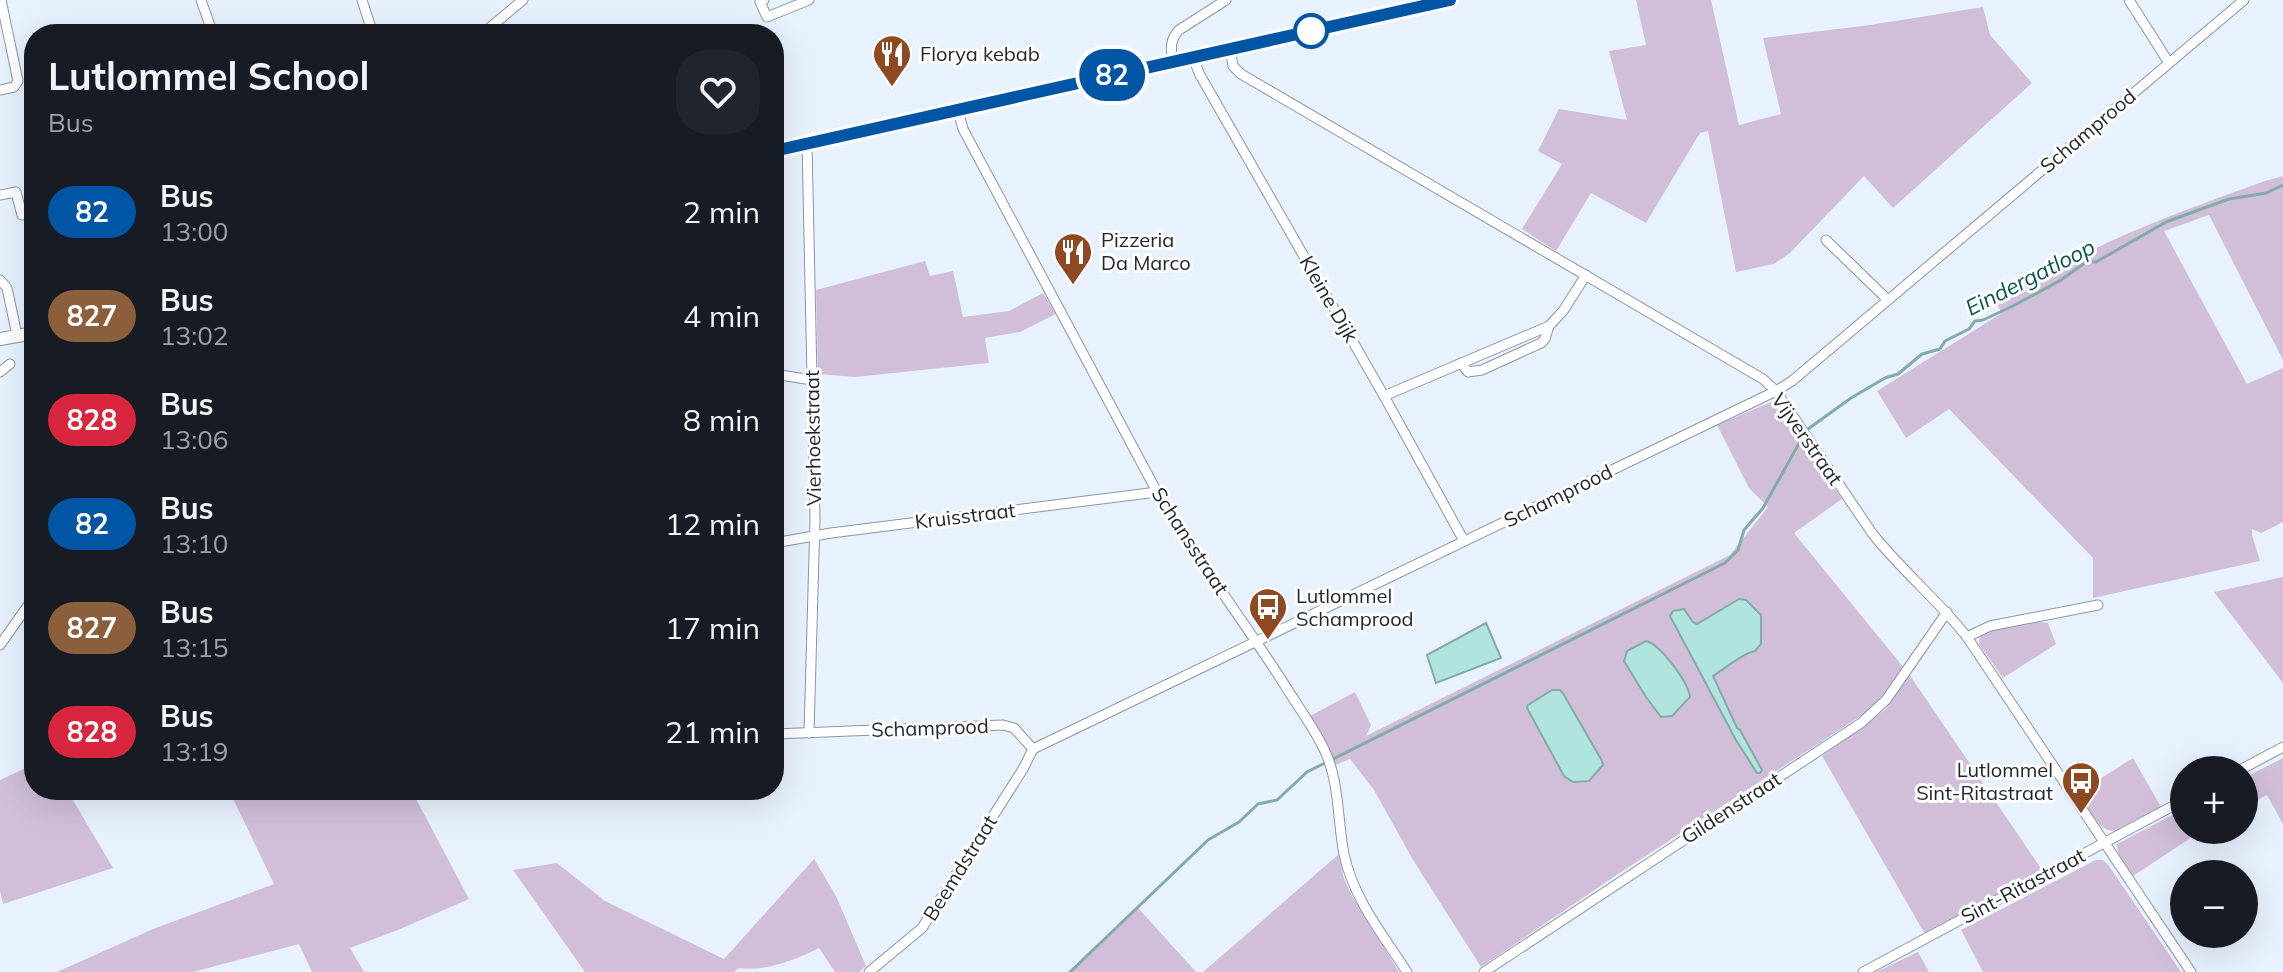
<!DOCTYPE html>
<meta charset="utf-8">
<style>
:root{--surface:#171b24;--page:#20242c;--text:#f1f3f6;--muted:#9ea1a6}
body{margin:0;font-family:Mulish,sans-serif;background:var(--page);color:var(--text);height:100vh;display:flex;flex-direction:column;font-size:30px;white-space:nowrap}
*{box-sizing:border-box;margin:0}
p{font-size:26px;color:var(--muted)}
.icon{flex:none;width:44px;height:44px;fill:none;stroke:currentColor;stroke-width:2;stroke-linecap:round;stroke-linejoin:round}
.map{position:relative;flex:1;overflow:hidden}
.panel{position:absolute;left:24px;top:24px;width:760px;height:776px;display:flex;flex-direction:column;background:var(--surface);border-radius:32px;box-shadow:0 8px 32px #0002}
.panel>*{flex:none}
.badge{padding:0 16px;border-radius:26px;font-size:28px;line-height:52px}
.tools{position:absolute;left:2170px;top:756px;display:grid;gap:16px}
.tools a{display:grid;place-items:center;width:88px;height:88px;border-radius:50%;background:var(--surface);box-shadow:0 8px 32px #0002;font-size:40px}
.map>.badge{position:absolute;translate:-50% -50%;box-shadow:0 0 0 4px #fff}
.round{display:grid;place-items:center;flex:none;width:84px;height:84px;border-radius:32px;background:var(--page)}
.head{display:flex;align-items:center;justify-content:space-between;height:136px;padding:0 24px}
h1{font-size:38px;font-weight:700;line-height:60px}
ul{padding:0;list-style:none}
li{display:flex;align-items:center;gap:24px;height:104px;padding:0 24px}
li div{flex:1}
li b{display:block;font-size:30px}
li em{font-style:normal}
li .badge{min-width:88px;font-weight:700;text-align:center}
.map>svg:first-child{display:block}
.green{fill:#d1bfda}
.water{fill:#b0e4df;stroke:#84aba9;stroke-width:2}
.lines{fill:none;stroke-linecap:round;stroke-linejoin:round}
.stream{stroke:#84aba9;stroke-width:3}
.street-casing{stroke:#8897a9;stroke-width:11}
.secondary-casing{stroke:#8897a9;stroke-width:14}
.street{stroke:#fff;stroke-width:9}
.secondary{stroke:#fff;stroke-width:12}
.line-casing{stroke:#fff;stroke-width:18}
.line{stroke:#0056a4;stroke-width:12}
.stop-dot{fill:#fff;stroke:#0056a4;stroke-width:4}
.labels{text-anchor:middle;stroke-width:6;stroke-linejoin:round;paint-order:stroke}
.poi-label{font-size:20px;fill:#1f252c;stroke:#fefefe;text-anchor:start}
.street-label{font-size:20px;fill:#1f252c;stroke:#fefefe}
.water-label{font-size:22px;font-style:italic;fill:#095450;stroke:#fefefe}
</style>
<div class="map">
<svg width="2283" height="972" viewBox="0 0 2283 972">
<rect width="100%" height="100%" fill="#e8f2fe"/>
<g class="green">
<polygon points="1636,0 1711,0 1739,125 1781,114 1763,38 1870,25 1983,7 1990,35 2032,83 1893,208 1864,176 1790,253 1774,264 1736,272 1708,131 1700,133 1646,223 1591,193 1556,251 1522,229 1562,164 1538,151 1559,109 1627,120 1609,51 1646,45"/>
<path d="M2283,176V360L2209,215L2164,231L2247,384L2283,368V522L2261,533L2252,529V535L2260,561L2093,598V558L1949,409L1906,438L1877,391L2002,313L1996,303C2077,250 2174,213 2265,181Z"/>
<polygon points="925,261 930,276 953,271 963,317 1009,311 1043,293 1056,314 1020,332 985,338 989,363 855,377 818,374 816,290"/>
<polygon points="1771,402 1798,436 1842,499 1794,533 1904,668 1873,708 1618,874 1481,967 1413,860 1374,790 1350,759 1335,765 1326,742 1310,716 1355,692 1371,725 1366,736 1730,555 1768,507 1749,488 1717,425"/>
<polygon points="2283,577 2283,683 2214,592"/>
<polygon points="2037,622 2048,623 2056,644 2003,678 1979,644 1980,635 1994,628"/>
<polygon points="1909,674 2042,870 1925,934 1822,756 1886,709"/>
<path d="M2133,758L2161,807L2115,831C2096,831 2088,807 2078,793Z"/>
<polygon points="2283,758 2283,824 2267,795 2244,807 2244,778"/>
<polygon points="34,764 34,790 67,790 113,868 3,904 0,891 0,780"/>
<polygon points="229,790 425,790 415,797 469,899 398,930 350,948 364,972 312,972 299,944 193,972 57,972 153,929 274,884"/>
<path d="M2184,809V830H2203L2133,876C2127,867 2116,855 2117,844Z"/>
<polygon points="1339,854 1344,879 1352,896 1399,972 1203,972"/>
<path d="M814,859L836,896L866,966L859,972H835L819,948C796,960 764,972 739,968L734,972H585L513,870L557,863L605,901L724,959Z"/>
<polygon points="2096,860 2103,860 2109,866 2181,972 1983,972 1961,930"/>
<polygon points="1138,908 1196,972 1070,972"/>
<polygon points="1918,952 1929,972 1876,972"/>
</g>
<g class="water">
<path d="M1739,599L1746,600L1761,615V644L1755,651C1741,654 1726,668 1713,676L1737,728L1740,730L1762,770L1760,773H1757L1736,740L1670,616L1673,611L1684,609L1693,622L1697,624Z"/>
<polygon points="1486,623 1501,658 1436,683 1427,655"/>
<path d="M1646,641C1661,645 1688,682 1690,697L1672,716L1661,717L1646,697L1624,661L1627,651Z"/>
<polygon points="1552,690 1560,690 1564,695 1602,761 1603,765 1589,781 1573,782 1564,776 1527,708 1528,705"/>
</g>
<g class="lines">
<g class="stream">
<polyline points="1808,429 1851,398 1885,378 1898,374 1922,354 1940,349 1945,341 1969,329 1975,321 1983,320 2013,306 2061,280 2086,262 2096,262 2166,222 2229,199 2266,193 2283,185"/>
<polyline points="1070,972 1208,840 1239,822 1258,804 1277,800 1307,772 1725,563 1738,550 1744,530 1763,508 1802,438"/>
</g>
<defs>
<g id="street">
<polyline points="201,0 213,34"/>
<polyline points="362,0 373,34"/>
<polyline points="764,0 760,2 767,17 809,0"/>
<polyline points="2129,0 2169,63"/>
<polyline points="482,34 523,0"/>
<path d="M1230,49L1233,66L1241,74L1763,379L1776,391L1872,533C1901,570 1938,600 1967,637L2191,972"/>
<polyline points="1193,58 1200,75 1384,396 1464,541"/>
<path d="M1173,62C1171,49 1169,41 1179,30L1226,0"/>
<polyline points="0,90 14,87 18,81 1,0"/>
<path d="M958,110L963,129L1157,492C1198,562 1248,626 1291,695C1302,712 1314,729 1323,747C1340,780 1337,819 1344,854C1353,898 1383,935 1407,972"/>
<polyline points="807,143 815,519 809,733"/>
<polyline points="0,195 16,192 22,215 34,211"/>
<polyline points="1826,240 1888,300"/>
<polyline points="0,280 7,288 17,335"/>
<polyline points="1461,363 1468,372 1482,370 1541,343 1545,339 1549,326"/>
<polyline points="0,372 10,364"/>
<polyline points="774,374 812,380"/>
<polyline points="1384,396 1549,326 1563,311 1586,275"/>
<polyline points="774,543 831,533 1157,492"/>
<polyline points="1967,637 1990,626 2098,605"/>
<polyline points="0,645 34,597"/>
<polyline points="774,734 1003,725 1014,728 1033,749"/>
<polyline points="1033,749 1776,391 1792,381 2244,0"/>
<polyline points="2240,770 2283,747"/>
<polyline points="869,972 922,928 1023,769 1033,749"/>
<polyline points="1484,972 1861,723 1886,700 1947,612"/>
<polyline points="1863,972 2184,800"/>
</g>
<g id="secondary">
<polyline points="774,151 1450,0"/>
<polyline points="0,339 34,333"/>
</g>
</defs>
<use href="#street" class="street-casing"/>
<use href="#secondary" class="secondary-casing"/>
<use href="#street" class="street"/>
<use href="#secondary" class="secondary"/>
</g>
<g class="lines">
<defs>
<polyline id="line" points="774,151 1450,0"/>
</defs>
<use href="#line" class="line-casing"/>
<use href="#line" class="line"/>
</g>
<defs>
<symbol id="restaurant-pin" viewBox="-11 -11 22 30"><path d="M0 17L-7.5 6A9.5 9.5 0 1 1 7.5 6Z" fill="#8e4921" stroke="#fefefe"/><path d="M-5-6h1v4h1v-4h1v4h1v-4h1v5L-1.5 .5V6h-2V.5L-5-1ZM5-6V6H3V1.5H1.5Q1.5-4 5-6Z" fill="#fff"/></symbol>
<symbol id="bus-pin" viewBox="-11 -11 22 30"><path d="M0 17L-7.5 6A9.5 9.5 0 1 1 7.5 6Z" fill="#8e4921" stroke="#fefefe"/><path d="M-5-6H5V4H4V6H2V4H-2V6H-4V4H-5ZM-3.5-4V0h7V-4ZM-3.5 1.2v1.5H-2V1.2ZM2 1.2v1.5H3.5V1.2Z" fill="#fff"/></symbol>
</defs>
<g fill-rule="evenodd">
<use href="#restaurant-pin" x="870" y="32" width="44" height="60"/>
<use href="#restaurant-pin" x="1051" y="230" width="44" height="60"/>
<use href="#bus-pin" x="1246" y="585" width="44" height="60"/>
<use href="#bus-pin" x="2059" y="759" width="44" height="60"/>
</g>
<circle class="stop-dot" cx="1311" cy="31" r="16"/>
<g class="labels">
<g class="poi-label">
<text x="920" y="61">Florya kebab</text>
<text x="1101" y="247">Pizzeria<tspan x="1101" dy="23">Da Marco</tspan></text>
<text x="1296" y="603">Lutlommel<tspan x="1296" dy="23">Schamprood</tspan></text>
<text x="2053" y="777" text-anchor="end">Lutlommel<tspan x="2053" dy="23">Sint-Ritastraat</tspan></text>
</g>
<g class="street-label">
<text transform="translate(2088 131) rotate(-40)" y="7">Schamprood</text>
<text transform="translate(1329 299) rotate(60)" y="7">Kleine Dijk</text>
<text transform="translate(813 438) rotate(-91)" y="7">Vierhoekstraat</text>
<text transform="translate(1807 439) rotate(55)" y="7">Vijverstraat</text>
<text transform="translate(1558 496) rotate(-26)" y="7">Schamprood</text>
<text transform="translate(965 516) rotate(-7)" y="7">Kruisstraat</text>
<text transform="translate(1190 541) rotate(57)" y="7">Schansstraat</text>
<text transform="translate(930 728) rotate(-2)" y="7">Schamprood</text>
<text transform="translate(1731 808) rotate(-33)" y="7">Gildenstraat</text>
<text transform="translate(960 868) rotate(-58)" y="7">Beemdstraat</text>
<text transform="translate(2023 886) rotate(-28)" y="7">Sint-Ritastraat</text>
</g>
<g class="water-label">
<text transform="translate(2030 277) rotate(-27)" y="8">Eindergatloop</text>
</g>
</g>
</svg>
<div class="tools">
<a>+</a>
<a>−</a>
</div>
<b class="badge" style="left:1112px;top:75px;background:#0056a4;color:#fff">82</b>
<section class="panel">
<div class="head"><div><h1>Lutlommel School</h1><p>Bus</p></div><a class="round"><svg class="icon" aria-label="heart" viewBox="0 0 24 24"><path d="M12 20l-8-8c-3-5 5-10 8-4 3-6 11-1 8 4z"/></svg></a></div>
<ul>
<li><span class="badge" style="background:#0056a4;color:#fff">82</span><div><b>Bus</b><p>13:00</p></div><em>2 min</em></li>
<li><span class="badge" style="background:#8b5e3c;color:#fff">827</span><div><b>Bus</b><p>13:02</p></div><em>4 min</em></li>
<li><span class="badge" style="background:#d7263d;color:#fff">828</span><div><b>Bus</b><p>13:06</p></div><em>8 min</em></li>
<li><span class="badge" style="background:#0056a4;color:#fff">82</span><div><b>Bus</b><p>13:10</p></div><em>12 min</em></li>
<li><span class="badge" style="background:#8b5e3c;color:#fff">827</span><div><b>Bus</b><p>13:15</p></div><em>17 min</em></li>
<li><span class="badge" style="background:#d7263d;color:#fff">828</span><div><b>Bus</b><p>13:19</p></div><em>21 min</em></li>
</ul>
</section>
</div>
